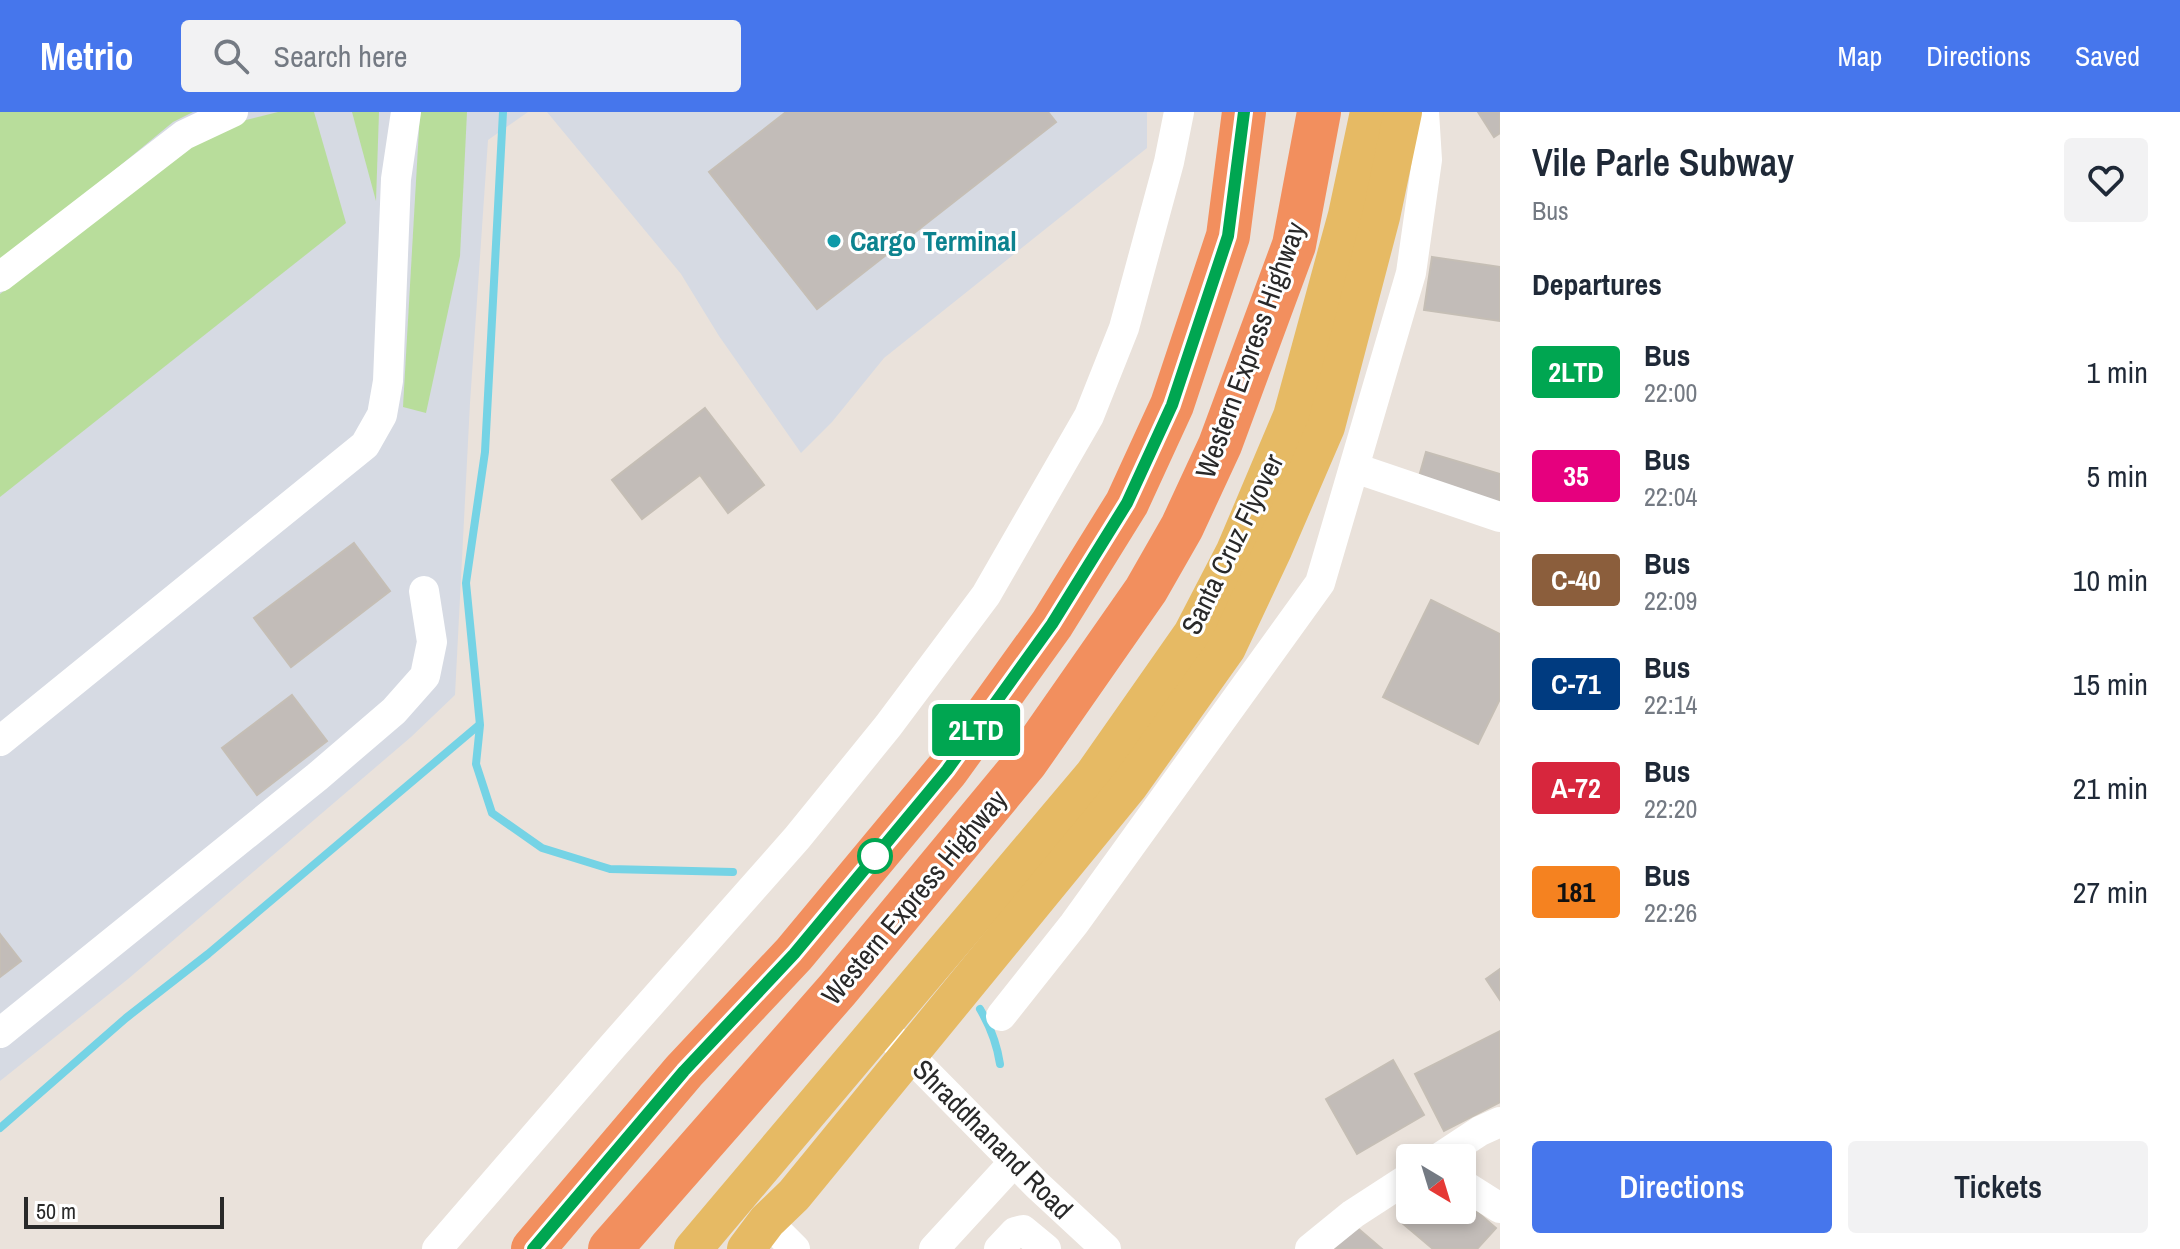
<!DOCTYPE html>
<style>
:root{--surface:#fff;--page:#f2f2f3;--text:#1f2937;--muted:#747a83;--accent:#4676ec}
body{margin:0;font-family:"Archivo Narrow",sans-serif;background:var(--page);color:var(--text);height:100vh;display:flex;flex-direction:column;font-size:30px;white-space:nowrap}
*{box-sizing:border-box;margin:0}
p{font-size:26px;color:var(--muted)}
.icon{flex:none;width:44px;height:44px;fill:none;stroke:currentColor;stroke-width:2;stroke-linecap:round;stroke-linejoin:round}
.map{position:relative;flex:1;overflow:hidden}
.panel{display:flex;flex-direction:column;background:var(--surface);width:680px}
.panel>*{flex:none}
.badge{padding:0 16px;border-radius:6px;font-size:28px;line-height:52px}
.needle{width:52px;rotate:142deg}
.controls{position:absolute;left:1396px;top:1032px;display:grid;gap:16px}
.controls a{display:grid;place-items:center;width:80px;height:80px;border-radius:8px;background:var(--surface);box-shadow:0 4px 12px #0003;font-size:40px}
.scale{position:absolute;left:24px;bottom:20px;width:200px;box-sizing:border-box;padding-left:8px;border:4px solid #292929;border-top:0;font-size:22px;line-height:28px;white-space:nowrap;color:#292929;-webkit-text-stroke:6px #fff;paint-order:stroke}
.map>.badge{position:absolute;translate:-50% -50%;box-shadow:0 0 0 4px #fff}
h2{padding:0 32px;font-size:30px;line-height:72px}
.round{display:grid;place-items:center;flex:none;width:84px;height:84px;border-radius:8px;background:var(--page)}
.summary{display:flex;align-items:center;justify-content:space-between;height:136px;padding:0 32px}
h1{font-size:38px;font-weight:600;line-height:60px}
.action{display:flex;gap:16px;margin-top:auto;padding:16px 32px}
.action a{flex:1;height:92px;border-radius:8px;background:var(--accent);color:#fff;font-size:32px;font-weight:600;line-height:92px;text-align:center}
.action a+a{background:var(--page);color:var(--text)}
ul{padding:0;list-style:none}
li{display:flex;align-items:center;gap:24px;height:104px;padding:0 32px}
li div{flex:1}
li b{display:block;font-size:30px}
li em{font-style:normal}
li .badge{min-width:88px;font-weight:700;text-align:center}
header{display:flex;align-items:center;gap:48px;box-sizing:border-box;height:112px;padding:0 40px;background:var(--accent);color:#fff}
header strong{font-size:38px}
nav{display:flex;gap:44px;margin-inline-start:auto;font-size:28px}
.search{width:560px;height:72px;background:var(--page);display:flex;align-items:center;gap:20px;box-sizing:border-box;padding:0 28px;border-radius:8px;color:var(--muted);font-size:30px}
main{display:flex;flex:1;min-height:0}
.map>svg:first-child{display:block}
.airport{fill:#d6dae3}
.green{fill:#b8dd9b}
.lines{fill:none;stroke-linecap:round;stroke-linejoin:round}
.stream{stroke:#75d3e5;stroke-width:8}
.building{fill:#c2bcb8;stroke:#c5beb5;stroke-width:2}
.minor{stroke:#fff;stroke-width:30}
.major{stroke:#e6ba64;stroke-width:38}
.highway{stroke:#f28f5e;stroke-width:44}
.line-casing{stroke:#fff;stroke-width:18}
.line{stroke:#00a651;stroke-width:12}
.culture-dot{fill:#0f9aa8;stroke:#fff;stroke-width:3}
.stop-dot{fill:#fff;stroke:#00a651;stroke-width:4}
.labels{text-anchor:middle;stroke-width:6;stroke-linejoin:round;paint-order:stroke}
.culture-label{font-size:28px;font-weight:bold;fill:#0d838f;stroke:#fff;text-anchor:start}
.street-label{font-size:28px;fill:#292929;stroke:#fff}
</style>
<header>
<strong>Metrio</strong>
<div class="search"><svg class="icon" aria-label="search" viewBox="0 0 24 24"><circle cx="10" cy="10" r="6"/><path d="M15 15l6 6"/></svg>Search here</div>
<nav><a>Map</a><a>Directions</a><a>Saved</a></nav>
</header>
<main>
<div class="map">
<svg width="1500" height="1137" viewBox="0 0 1500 1137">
<rect width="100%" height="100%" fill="#eae2db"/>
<g class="airport">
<polygon points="0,0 528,0 488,28 470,291 455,583 411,625 128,867 0,969"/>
<polygon points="547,0 1147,0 1147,36 884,246 832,310 801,341 719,224 681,162"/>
</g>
<g class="green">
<polygon points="0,0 193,0 173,10 18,138 0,149"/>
<polygon points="278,0 314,0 346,111 0,385 0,182 178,39 242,9"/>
<polygon points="352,0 379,0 376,89"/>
<polygon points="420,0 467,0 460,144 426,301 403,295"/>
</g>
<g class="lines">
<g class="stream">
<polyline points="503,0 485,340 466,471 480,613 476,652 492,701 542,736 610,757 733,760"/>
<path d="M980,897C990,914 997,932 1000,952"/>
<polyline points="0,1016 126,906 208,842 479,613"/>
</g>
</g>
<g class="building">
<polygon points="786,0 1048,0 1056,10 817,197 709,60"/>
<polygon points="1478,0 1500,0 1500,21 1494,25"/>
<polygon points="1432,145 1500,155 1500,209 1424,198"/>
<polygon points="705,296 764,373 728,401 700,363 642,407 612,368"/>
<polygon points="1426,340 1500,362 1500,393 1418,368"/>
<polygon points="354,431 390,479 291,555 254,506"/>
<polygon points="1431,488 1500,522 1500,587 1478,632 1383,585"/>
<polygon points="292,583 327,629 257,683 222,636"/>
<polygon points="0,822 21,849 0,865"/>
<polygon points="1500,857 1500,888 1486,867"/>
<polygon points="1500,919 1500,990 1444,1019 1415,962"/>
<polygon points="1393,948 1424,1003 1357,1042 1326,987"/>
<polygon points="1462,1087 1496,1116 1477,1137 1433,1137 1402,1111 1413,1098 1462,1098"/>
<polygon points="1354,1113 1382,1137 1334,1137"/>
</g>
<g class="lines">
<g class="minor">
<polyline points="0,165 184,23 233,0"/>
<polyline points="1355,356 1500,405"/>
<polyline points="0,629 365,333 382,303 388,269 396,67 406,0"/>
<polyline points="1001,904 1074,812 1320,471 1411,161 1427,48 1424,0"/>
<polyline points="0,921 317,665 394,599 425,564 432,530 424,479"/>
<polyline points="894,928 1037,1073 1106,1137"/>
<polyline points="1439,1046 1480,1019 1500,1010"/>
<polyline points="1462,1072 1500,1096"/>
<polyline points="767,1109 795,1137"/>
<polyline points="437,1137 612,935 797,726 888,614 986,483 1089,304 1124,216 1169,50 1179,0"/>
<polyline points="934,1137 1014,1050"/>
<polyline points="999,1137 1015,1120 1023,1118 1046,1137"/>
<polyline points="1310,1137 1353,1102 1410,1065"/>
</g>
<g class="major">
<polyline points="693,1137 1094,662 1192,522 1235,439 1292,304 1347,103 1369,0"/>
<polyline points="746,1137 767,1109 794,1083 1129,674 1227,536 1273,438 1326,315 1381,105 1403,0"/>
</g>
<g class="highway">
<polyline points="533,1137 684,959 794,842 947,658 1052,512 1127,391 1172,293 1228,124 1244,0"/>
<polyline points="610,1137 838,877 1026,650 1146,478 1182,415 1220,333 1294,133 1319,0"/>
</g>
</g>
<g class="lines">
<defs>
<polyline id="line" points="533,1137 684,959 794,842 928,681 947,658 1052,512 1127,391 1172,293 1228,124 1244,0"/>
</defs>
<use href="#line" class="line-casing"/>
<use href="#line" class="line"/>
</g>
<circle class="culture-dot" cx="834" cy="129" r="8"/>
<circle class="stop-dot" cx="875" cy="744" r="16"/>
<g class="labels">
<g class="culture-label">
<text x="850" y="139">Cargo Terminal</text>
</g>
<g class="street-label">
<text transform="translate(1250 238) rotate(-70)" y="10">Western Express Highway</text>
<text transform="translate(1232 432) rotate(-64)" y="10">Santa Cruz Flyover</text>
<text transform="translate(914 785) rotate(-50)" y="10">Western Express Highway</text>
<text transform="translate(993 1027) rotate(45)" y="10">Shraddhanand Road</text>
</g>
</g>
</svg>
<div class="controls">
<a><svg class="needle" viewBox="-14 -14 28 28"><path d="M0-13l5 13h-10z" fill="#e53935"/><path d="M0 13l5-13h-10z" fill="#747a83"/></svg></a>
</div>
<div class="scale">50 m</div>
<b class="badge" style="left:976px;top:618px;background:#00a651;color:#fff">2LTD</b>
</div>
<section class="panel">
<div class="summary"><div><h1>Vile Parle Subway</h1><p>Bus</p></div><a class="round"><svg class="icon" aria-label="heart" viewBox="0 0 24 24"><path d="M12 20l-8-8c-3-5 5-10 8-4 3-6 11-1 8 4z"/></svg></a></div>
<h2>Departures</h2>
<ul>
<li><span class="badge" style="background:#00a651;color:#fff">2LTD</span><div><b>Bus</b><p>22:00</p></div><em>1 min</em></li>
<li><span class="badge" style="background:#e6007e;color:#fff">35</span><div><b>Bus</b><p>22:04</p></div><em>5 min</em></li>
<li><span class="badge" style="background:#8b5e3c;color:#fff">C-40</span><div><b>Bus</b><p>22:09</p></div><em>10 min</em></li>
<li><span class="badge" style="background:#003b80;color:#fff">C-71</span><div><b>Bus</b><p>22:14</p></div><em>15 min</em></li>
<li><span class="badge" style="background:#d7263d;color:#fff">A-72</span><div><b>Bus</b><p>22:20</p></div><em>21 min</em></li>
<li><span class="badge" style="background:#f58220;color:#111">181</span><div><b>Bus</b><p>22:26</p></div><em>27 min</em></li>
</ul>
<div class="action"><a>Directions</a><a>Tickets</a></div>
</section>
</main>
